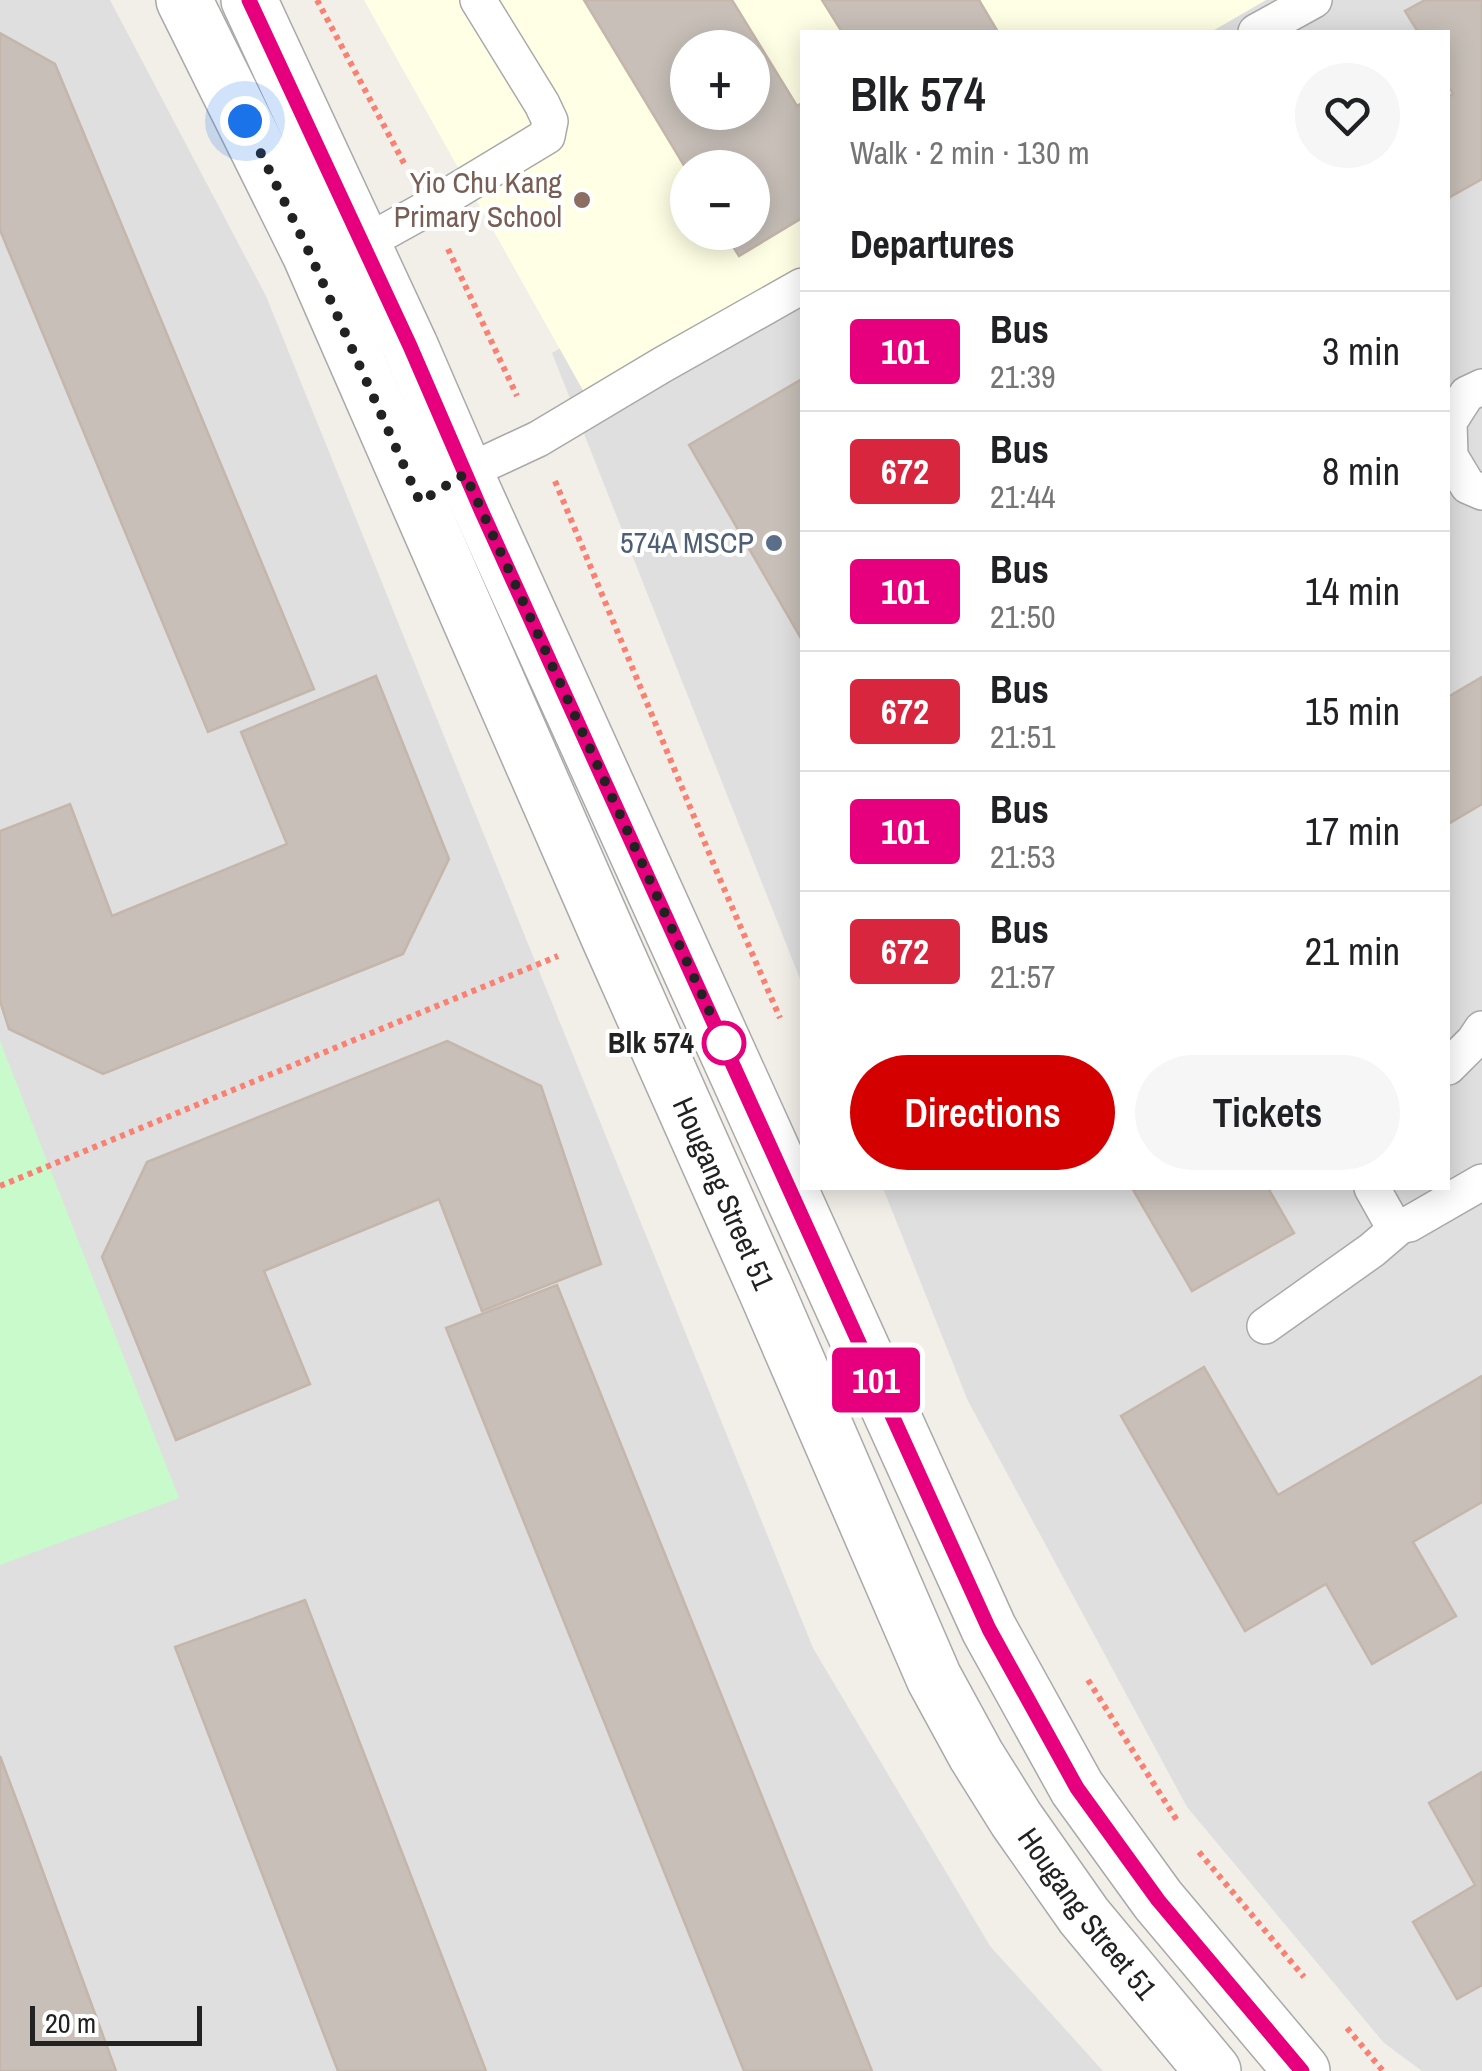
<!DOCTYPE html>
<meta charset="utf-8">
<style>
:root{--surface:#fff;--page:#f6f6f6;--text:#202124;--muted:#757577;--line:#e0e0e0;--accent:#d40000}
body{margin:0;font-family:"Archivo Narrow",sans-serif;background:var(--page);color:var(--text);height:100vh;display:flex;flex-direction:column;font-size:38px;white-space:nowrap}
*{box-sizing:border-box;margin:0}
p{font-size:32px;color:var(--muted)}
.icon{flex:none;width:55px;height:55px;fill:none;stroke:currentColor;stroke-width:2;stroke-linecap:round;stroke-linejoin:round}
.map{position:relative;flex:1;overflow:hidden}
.panel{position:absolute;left:800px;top:30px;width:650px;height:1160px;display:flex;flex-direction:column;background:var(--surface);border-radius:0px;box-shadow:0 5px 25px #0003}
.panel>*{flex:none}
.badge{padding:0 20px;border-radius:8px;font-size:35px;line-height:65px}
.tools{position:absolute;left:670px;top:30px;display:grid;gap:20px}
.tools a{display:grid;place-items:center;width:100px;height:100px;border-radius:50%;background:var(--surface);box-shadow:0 5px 25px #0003;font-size:50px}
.scale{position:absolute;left:30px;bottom:25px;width:172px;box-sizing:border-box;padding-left:10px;border:5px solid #222;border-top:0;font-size:28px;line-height:35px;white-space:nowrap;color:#222;-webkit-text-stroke:8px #fff;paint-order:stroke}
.you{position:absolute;width:50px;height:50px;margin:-25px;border:8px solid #fff;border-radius:50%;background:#1a73e8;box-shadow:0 0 0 15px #1a73e833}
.map>.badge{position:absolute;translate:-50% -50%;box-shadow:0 0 0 5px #fff}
h2{padding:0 50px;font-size:38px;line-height:90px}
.round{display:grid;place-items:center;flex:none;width:105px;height:105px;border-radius:52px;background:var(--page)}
.head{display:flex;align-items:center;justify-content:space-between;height:170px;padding:0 50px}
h1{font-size:48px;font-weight:600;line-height:75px}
.primary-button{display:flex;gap:20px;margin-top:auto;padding:20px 50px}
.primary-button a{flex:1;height:115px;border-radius:60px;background:var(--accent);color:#fff;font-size:40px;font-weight:600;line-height:115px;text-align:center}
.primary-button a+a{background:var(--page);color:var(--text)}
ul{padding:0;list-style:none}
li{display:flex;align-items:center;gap:30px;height:120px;padding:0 50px;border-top:2px solid var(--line)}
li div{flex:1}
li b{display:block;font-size:38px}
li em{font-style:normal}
li .badge{min-width:110px;font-weight:700;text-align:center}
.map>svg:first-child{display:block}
.residential{fill:#e0dfdf}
.education{fill:#ffffe5;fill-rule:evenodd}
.park{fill:#c8facc}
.building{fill:#c7bfb8;stroke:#c4b6ab;stroke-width:2.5;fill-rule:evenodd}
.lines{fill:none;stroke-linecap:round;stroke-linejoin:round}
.lane-casing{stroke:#a9a9a9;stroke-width:38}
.street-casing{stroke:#a9a9a9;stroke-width:58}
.path{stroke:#fa8072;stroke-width:6;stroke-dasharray:5 5;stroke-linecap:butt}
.lane{stroke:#fff;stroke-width:35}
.street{stroke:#fff;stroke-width:55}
.line-casing{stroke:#fff;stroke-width:22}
.line{stroke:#e6007e;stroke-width:15}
.walk{stroke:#222;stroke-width:10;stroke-dasharray:0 18}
.education-dot{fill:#8d6e63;stroke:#fff;stroke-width:4}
.service-dot{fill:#5c6f8a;stroke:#fff;stroke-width:4}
.stop-dot{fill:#fff;stroke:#e6007e;stroke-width:5}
.labels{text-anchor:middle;stroke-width:8;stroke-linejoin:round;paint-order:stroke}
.education-label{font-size:30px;fill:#785e54;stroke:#fff;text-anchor:end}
.service-label{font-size:30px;fill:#4e5e75;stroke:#fff;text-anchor:end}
.stop-label{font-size:30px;font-weight:bold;fill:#222;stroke:#fff;text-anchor:end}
.street-label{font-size:30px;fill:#222;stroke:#fff}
</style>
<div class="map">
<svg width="1482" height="2071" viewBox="0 0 1482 2071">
<rect width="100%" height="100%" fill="#f2efe9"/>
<g class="residential">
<polygon points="0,0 110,0 266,296 813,1648 990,1946 1103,2071 0,2071"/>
<polygon points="1152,0 1482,0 1482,2071 1422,2071 1384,2043 1187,1807 968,1401 883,1188 1448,1188 1448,32 1097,32"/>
<polygon points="802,206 802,984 552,353"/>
</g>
<path class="education" d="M364,0H1266L1211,32H802V275L589,401ZM688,48H752V112H688ZM688,168H752V232H688Z"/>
<polygon class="park" points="0,1041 179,1498 0,1565"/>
<g class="building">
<path d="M584,0H732L797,106L802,103V218L739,256L724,232H752V168H688V172ZM688,48H752V112H688Z"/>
<polygon points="822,0 979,0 998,32 842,32"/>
<polygon points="1425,0 1482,0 1482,179 1448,198 1448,97 1453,94 1448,84 1448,32 1418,32 1405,11"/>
<polygon points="0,33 55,64 314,689 208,732 0,230"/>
<polygon points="802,379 802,640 689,445"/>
<polygon points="376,676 449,859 403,954 103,1074 9,1029 0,1001 0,831 70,804 112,916 287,844 241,732"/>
<polygon points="1482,677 1482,804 1448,824 1448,697"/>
<polygon points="447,1041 541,1086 601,1264 482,1311 439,1199 264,1271 310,1384 176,1440 102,1257 147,1162"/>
<polygon points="1132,1188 1268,1188 1294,1233 1192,1291"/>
<polygon points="557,1285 872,2071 744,2071 545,1574 446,1328"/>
<polygon points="1204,1367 1278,1495 1482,1376 1482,1502 1413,1542 1456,1616 1372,1664 1326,1584 1245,1631 1121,1416"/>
<polygon points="305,1600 328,1660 486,2071 338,2071 175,1647"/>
<polygon points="0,1756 24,1820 116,2071 0,2071"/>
<polygon points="1482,1772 1482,1985 1457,1999 1413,1922 1475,1885 1429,1803"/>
</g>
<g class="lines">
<defs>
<g id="lane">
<polyline points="1256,32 1314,0"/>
<polyline points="363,244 428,208 547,136 550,121 542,104 478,0"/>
<polyline points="1482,387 1467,394 1449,422 1450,456 1468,486 1482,492"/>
<polyline points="450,483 465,473 538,439 662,365 802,286"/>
<polyline points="1448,1067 1474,1041 1482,1029"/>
<polyline points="1372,1188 1390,1220 1400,1226"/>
<polyline points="1265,1326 1372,1250 1400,1226 1409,1224 1482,1182"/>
</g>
<g id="street">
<path id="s1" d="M184,0L310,254L608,935L766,1290L934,1678L976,1755L1016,1819L1084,1916L1213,2071"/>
<polyline points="249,0 410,346 465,473 989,1629 1077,1788 1158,1900 1302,2071"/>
</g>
</defs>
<use href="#lane" class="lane-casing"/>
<use href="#street" class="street-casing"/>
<g class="path">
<polyline points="317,0 406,167"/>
<polyline points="448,249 517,396"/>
<polyline points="555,481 719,877 780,1018"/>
<polyline points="0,1186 558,956"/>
<polyline points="1088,1680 1178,1822"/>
<polyline points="1199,1852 1304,1977"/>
<polyline points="1347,2028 1383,2071"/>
</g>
<use href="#lane" class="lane"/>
<use href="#street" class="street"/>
</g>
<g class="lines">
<defs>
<polyline id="line" points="249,0 410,346 481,510 989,1629 1077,1788 1158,1900 1302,2071"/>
</defs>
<use href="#line" class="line-casing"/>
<use href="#line" class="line"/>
<polyline class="walk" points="245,121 310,254 420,502 465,474 727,1050 724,1043"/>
</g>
<circle class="education-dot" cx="582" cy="200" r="10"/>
<circle class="service-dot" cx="774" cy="543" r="10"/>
<circle class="stop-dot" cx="724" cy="1043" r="20"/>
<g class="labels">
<g class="education-label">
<text x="562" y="193">Yio Chu Kang<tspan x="562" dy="34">Primary School</tspan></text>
</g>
<g class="service-label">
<text x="754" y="553">574A MSCP</text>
</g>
<g class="stop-label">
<text x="694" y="1053">Blk 574</text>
</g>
<g class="street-label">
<text dy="10" stroke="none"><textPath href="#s1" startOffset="1310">Hougang Street 51</textPath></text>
<text dy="10" stroke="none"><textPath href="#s1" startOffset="2120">Hougang Street 51</textPath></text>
</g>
</g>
</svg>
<div class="tools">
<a>+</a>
<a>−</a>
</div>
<div class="scale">20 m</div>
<div class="you" style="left:245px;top:121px"></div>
<b class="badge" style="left:876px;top:1380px;background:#e6007e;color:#fff">101</b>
<section class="panel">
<div class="head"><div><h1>Blk 574</h1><p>Walk · 2 min · 130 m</p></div><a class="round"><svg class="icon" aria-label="heart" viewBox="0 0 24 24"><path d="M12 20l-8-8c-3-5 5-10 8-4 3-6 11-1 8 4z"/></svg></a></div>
<h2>Departures</h2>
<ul>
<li><span class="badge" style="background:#e6007e;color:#fff">101</span><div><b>Bus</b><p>21:39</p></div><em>3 min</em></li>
<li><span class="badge" style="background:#d7263d;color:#fff">672</span><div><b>Bus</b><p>21:44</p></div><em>8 min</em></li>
<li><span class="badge" style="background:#e6007e;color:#fff">101</span><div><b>Bus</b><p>21:50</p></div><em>14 min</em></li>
<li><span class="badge" style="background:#d7263d;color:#fff">672</span><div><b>Bus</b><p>21:51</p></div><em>15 min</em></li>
<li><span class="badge" style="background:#e6007e;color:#fff">101</span><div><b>Bus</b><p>21:53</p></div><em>17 min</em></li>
<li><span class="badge" style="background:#d7263d;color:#fff">672</span><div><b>Bus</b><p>21:57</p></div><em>21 min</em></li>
</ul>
<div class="primary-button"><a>Directions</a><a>Tickets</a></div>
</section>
</div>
